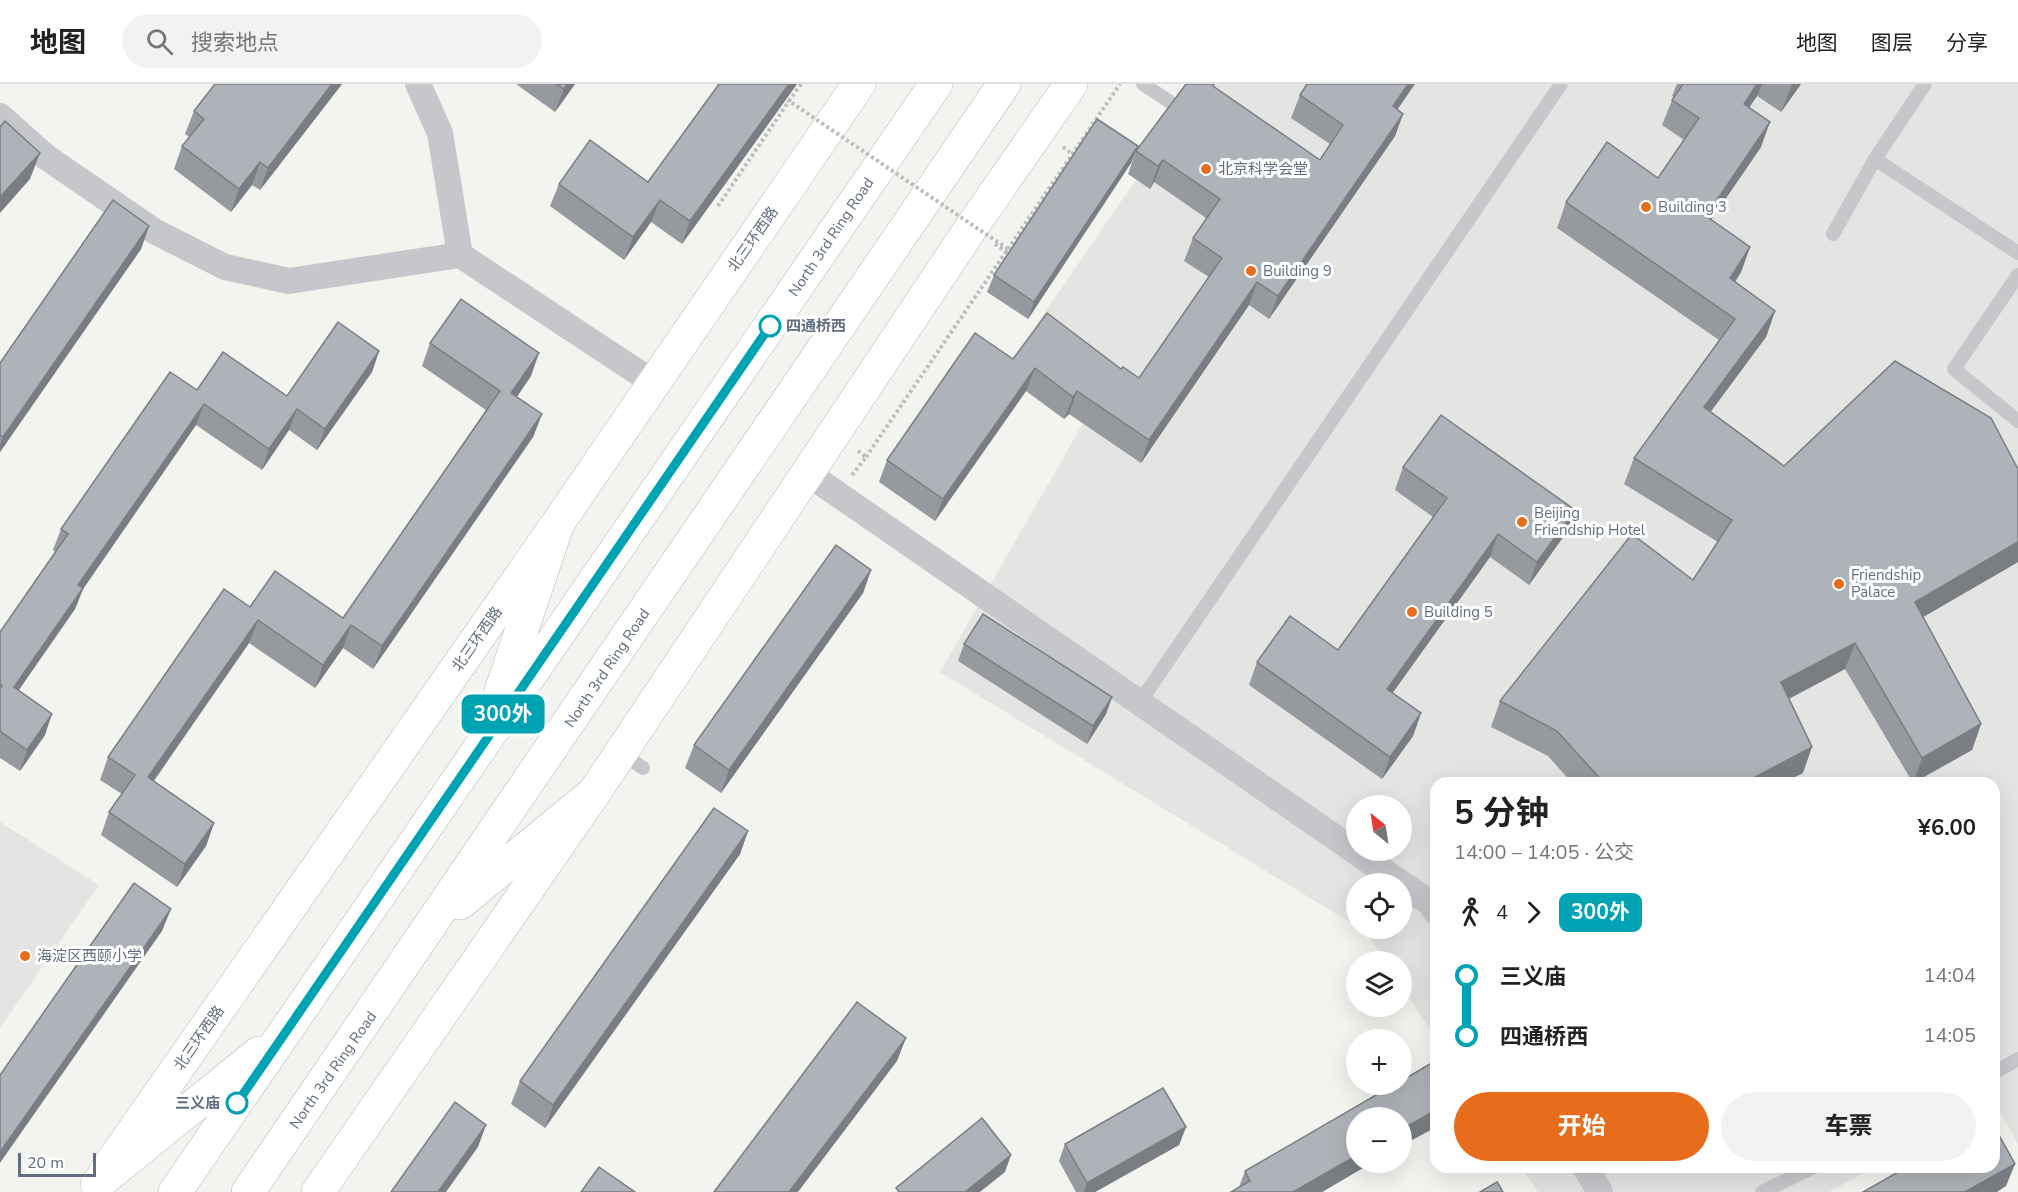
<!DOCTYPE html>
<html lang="zh">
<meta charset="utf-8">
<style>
:root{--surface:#fff;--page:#f2f2f2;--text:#222;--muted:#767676;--line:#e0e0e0;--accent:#e76d1c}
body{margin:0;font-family:"Nunito Sans","Noto Sans SC",sans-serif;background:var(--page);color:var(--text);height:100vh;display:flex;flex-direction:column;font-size:22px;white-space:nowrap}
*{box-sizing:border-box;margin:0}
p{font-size:20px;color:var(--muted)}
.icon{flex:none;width:33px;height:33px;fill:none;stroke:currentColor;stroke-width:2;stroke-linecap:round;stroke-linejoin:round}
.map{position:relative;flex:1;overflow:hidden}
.sheet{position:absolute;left:1430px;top:693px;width:570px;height:396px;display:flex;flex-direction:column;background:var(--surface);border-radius:18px;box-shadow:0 6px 24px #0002}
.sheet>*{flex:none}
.badge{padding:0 12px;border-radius:9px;font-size:21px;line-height:39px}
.needle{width:39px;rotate:330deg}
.controls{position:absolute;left:1346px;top:711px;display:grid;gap:12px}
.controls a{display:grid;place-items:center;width:66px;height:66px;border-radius:50%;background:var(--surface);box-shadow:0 6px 24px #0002;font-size:30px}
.scale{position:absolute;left:18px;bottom:15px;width:78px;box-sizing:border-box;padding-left:6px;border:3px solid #626e81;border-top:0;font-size:16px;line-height:21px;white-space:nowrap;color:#626e81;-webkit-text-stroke:4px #fff;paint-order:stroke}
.map>.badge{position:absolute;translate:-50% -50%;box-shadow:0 0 0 3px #fff}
.legs{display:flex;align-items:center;gap:9px;height:66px;padding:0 24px;font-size:20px}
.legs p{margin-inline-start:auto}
.overview{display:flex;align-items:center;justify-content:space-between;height:102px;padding:0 24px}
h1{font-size:33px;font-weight:700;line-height:45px}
.action{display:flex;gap:12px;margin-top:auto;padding:12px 24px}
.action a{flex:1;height:69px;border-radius:36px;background:var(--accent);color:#fff;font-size:24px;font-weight:700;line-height:69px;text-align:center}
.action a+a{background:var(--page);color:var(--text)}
ul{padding:0 24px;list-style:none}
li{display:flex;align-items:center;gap:21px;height:60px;font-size:22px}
li i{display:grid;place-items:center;width:9px;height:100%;margin:0 8px;background:currentColor}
li i::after{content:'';width:15px;height:15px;margin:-8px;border:4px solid;border-radius:50%;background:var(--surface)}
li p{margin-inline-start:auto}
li:first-child i{background:linear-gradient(#0000 50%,currentColor 0)}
li:last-child i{background:linear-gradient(currentColor 50%,#0000 0)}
header{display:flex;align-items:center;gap:36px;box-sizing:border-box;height:84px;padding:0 30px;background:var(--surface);border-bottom:2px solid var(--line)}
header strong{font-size:28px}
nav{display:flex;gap:33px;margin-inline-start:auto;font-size:21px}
.search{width:420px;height:54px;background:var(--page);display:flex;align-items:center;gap:15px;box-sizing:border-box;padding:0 21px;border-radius:33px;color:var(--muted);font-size:22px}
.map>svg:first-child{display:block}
.built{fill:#e4e4e3;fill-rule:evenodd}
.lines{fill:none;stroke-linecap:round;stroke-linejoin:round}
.secondary-casing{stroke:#b7babf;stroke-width:34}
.highway-casing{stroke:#b5b7ba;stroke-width:34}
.path{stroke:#bcbdbf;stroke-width:4;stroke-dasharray:3 3;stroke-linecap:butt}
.lane{stroke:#c5c7cb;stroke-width:14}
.street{stroke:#c5c7cb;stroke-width:26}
.secondary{stroke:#fff;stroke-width:33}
.highway{stroke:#fff;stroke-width:33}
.path-bridge{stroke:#bcbdbf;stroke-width:4;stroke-dasharray:3 3;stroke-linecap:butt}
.wall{fill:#969a9f}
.shaded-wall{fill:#7a7d82}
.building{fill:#aeb3b9;stroke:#7a7d82;stroke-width:1.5}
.line-1-casing{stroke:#fff;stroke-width:14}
.line-1{stroke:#00a3b4;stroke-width:9}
.poi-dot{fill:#e76d1c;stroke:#fff;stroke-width:2}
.stop-1-dot{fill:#fff;stroke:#00a3b4;stroke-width:3}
.labels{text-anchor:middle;stroke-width:6;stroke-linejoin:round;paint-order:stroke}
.poi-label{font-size:15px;fill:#626e81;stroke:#fff;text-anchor:start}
.street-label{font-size:15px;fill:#626e81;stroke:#fff}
.stop-label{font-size:15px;font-weight:bold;fill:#626e81;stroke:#fff;text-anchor:start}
</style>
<header>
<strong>地图</strong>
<div class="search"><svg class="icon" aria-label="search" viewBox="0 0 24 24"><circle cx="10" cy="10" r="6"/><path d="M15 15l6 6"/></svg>搜索地点</div>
<nav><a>地图</a><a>图层</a><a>分享</a></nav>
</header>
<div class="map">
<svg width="2018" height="1108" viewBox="0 0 2018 1108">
<rect width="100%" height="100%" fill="#f3f4ef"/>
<g class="built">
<path d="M1202,0H2018V1060L1994,1017V699H1436L1435,953L1401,901V878L1385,877L1366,848L1361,845L1401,844V800H1356V842L940,588L1112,289L1038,238ZM1356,722H1401V766H1356Z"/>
<polygon points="0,738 99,801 0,944"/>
<polygon points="1521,1083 1874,1083 1829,1108 1538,1108"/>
</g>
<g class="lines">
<defs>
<g id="secondary">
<polyline points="105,1088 558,439 859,0"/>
<polyline points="318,1108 594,709 971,144 1071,0"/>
</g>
<g id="highway">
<polyline points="496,622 558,439"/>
<polyline points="460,819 594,709"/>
<polyline points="97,1100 259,969"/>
<polyline points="175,1108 936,0"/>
<polyline points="248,1108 1004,0"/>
</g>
</defs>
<use href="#secondary" class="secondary-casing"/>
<use href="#highway" class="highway-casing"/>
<g class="path">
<polyline points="1063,63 1072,70"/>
<polyline points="718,122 789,17"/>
<polyline points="995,160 1011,171"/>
<polyline points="1008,165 1120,0"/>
<polyline points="852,391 866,373 857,366"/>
</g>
<g class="lane">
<polyline points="1143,0 1170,18"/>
<polyline points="1925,0 1875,75 2018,169"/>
<polyline points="1833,150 1875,75"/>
<polyline points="2018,191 1954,285 2018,337"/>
<polyline points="1140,618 1561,0"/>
<polyline points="621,669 643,684"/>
<polyline points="1994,989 2018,975"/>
<polyline points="1762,1108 1814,1083"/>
</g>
<g class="street">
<polyline points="418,0 440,49 460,171"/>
<polyline points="0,32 46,73 154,147 225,183 289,197 460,171 654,299"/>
<polyline points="807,389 1430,819 1436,828"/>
<polyline points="1585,1083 1600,1108"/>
</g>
<use href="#secondary" class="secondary"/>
<use href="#highway" class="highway"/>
<polyline class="path-bridge" points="801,0 789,17 1008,165 866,373"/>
</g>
<g class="wall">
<polygon points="215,0 342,0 260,106 252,101 231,128 174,85 182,62 189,53 185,50 194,27"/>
<polygon points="516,0 575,0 555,28"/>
<polygon points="797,0 682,160 651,138 624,176 550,122 559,100 648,98"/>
<polygon points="1214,0 1213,2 1320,76 1330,60 1291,34 1300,11 1397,26 1403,30 1395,52 1269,235 1249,221 1141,379 1069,330 1064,335 1026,307 935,437 879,398 887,376 1013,275 1121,285 1139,294 1209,193 1184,177 1193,154 1206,134 1154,98 1150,105 1128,90 1136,67"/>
<polygon points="1677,0 1801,0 1781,28 1757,12 1749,24 1761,63 1711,136 1750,163 1741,188 1735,198 1775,227 1766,253 1710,328 1784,382 2018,385 2018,478 1923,533 1981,640 1972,666 1913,699 1845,585 1789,615 1803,689 1783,699 1572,699 1548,672 1491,643 1500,617 1693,496 1718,458 1624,400 1634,374 1719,256 1557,144 1566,118 1658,94 1684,56 1662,41 1672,16 1674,13 1672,12"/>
<polygon points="1138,62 1131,79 1028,235 987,208 994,191"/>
<polygon points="149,142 141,165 0,368 0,279"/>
<polygon points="430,259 531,292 517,313 542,330 533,353 373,585 343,564 315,604 249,559 154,697 214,739 206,762 177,803 101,751 109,728 122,710 100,696 108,673 250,523 343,534 486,326 422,282"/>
<polygon points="379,267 372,288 317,366 289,346 262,386 196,341 83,505 75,525 19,606 45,651 20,687 0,674 0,548 55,468 53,466 61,445 197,306 287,312"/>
<polygon points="1403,383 1575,426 1566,449 1529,501 1490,473 1392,609 1421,629 1413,652 1382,695 1249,601 1257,578 1338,566 1433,433 1395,406"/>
<polygon points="871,486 863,509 721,709 685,684 694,661"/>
<polygon points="964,560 1112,613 1106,630 1087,660 958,577"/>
<polygon points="748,747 740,770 545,1044 511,1020 520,997"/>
<polygon points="1435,977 1436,1043 1401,1062 1401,1034 1373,1078 1322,1108 1231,1108 1239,1103 1245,1087"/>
<polygon points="1186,1043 1179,1061 1095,1108 1076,1108 1059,1077 1065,1060"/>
</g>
<g class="shaded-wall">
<polygon points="332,0 342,0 260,106 268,84"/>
<polygon points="567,0 575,0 555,28 564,5"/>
<polygon points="789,0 797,0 682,160 690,137"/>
<polygon points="1408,0 1415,0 1384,45 1393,22"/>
<polygon points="1757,0 1762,0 1757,12 1734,45 1744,20"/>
<polygon points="1792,0 1801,0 1781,28 1791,3"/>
<polygon points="1403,30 1395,52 1269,235 1278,212"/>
<polygon points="1770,38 1761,63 1696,158 1706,132"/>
<polygon points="1138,62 1131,79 1028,235 1034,218"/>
<polygon points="40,69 30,95 0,129 0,113"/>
<polygon points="1163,76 1154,98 1150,105 1158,82"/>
<polygon points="260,78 252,101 231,128 239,105"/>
<polygon points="660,116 651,138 624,176 633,153"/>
<polygon points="149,142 141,165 0,368 0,361 3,353"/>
<polygon points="1750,163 1741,188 1721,219 1730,194"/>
<polygon points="1257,198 1249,221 1141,379 1149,356"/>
<polygon points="1775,227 1766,253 1695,349 1704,323"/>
<polygon points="379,267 372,288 317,366 325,345"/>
<polygon points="539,269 531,292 503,332 511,309"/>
<polygon points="1035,284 1026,307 935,437 943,415"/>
<polygon points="1077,307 1069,330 1064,335 1073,313"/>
<polygon points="204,320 196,341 83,505 75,525 6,624 14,603 78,501"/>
<polygon points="297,325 289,346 262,386 269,365"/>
<polygon points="542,330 533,353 373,585 382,562"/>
<polygon points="1575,426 1566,449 1529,501 1537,478"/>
<polygon points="1498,450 1490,473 1379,628 1387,605"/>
<polygon points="2018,458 2018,478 1906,543 1915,518"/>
<polygon points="871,486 863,509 721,709 729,686"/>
<polygon points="258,536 249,559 140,716 148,693"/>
<polygon points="351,541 343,564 315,604 323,581"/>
<polygon points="1855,559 1845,585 1771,624 1781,598"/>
<polygon points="1112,613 1106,630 1087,660 1093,642"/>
<polygon points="1421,629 1413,652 1382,695 1390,673"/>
<polygon points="52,630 45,651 20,687 27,666"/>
<polygon points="1981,640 1972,666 1913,699 1922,674"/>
<polygon points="1812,663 1803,689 1783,699 1744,699"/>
<polygon points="214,739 206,762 177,803 185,780"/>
<polygon points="748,747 740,770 545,1044 553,1021"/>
<polygon points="171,825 162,847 0,1079 0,1068"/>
<polygon points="906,954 897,977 798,1108 789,1108"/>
<polygon points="1436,1026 1436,1043 1401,1062 1401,1046"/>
<polygon points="486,1041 478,1063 446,1108 438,1108"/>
<polygon points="1186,1043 1179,1061 1095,1108 1084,1108 1087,1099"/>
<polygon points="1011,1071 1005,1088 980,1108 965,1108"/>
<polygon points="1356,1072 1356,1078 1373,1078 1322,1108 1293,1108"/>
<polygon points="2015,1080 2006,1102 1997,1108 1965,1108"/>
</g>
<g class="building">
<polygon points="215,0 332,0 268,84 260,78 239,105 182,62 204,35 194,27"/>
<polygon points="556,0 567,0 564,5"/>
<polygon points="719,0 789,0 690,137 660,116 633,153 559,100 590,56 648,98"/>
<polygon points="1186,0 1214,0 1213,2 1320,76 1343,41 1300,11 1307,0 1408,0 1393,22 1403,30 1278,212 1257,198 1149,356 1077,307 1073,313 1035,284 943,415 887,376 975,249 1013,275 1047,229 1121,285 1123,283 1139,294 1222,174 1193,154 1220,115 1163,76 1158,82 1136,67"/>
<polygon points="1683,0 1757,0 1744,20 1770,38 1706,132 1750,163 1730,194 1775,227 1704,323 1784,382 1895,277 1991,334 2018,385 2018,458 1915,518 1981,640 1922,674 1855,559 1781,598 1812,663 1744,699 1604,699 1557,647 1500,617 1632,450 1693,496 1732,436 1634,374 1735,235 1566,118 1607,58 1658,94 1699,34 1672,16"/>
<polygon points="1097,35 1138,62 1034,218 994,191"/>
<polygon points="5,37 40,69 0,113 0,43"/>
<polygon points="113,116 149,142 3,353 0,351 0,279"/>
<polygon points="461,215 539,269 511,309 542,330 382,562 351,541 323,581 258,536 148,693 214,739 185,780 109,728 135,691 108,673 224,505 250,523 275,487 343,534 500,307 430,259"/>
<polygon points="338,238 379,267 325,345 297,325 269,365 204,320 78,501 83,504 14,603 52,630 27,666 0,647 0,605 2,602 0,600 0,548 68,450 61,445 170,288 197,306 223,268 287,312"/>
<polygon points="1441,331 1575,426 1537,478 1498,450 1387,605 1421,629 1390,673 1257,578 1290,532 1338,566 1447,414 1403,383"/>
<polygon points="836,461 871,486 729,686 694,661"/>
<polygon points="983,530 1112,613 1093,642 964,560"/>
<polygon points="714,724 748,747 553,1021 520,997"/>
<polygon points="134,799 171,825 0,1068 0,991"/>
<polygon points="857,918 906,954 789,1108 714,1108"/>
<polygon points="1435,977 1436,1026 1401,1046 1401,1034 1356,1034 1356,1072 1293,1108 1231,1108 1250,1097 1245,1087 1395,1000 1401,1000 1401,997"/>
<polygon points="1163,1004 1186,1043 1087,1099 1065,1060"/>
<polygon points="455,1018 486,1041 438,1108 391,1108"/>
<polygon points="982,1034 1011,1071 965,1108 899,1108 896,1104"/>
<polygon points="1994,1042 2015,1080 1965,1108 1863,1108 1907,1083 1994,1083"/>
<polygon points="599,1083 635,1108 581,1108"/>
<polygon points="1497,1098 1503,1108 1480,1108"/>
</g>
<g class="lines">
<defs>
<polyline id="line-1" points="237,1019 770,242"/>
</defs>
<use href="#line-1" class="line-1-casing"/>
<use href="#line-1" class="line-1"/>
</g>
<g class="poi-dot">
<circle cx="1206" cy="85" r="6"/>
<circle cx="1646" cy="123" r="6"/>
<circle cx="1251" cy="187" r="6"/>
<circle cx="1522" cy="438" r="6"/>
<circle cx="1839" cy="500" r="6"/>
<circle cx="1412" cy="528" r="6"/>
<circle cx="25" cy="872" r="6"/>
</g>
<g class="stop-1-dot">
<circle cx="770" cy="242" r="10"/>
<circle cx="237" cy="1019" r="10"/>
</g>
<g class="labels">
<g class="poi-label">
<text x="1218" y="90">北京科学会堂</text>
<text x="1658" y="128">Building 3</text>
<text x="1263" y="192">Building 9</text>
<text x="1534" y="434">Beijing<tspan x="1534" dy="17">Friendship Hotel</tspan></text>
<text x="1851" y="496">Friendship<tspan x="1851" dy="17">Palace</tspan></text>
<text x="1424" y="533">Building 5</text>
<text x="37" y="877">海淀区西颐小学</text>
</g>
<g class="street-label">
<text transform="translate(831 153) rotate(-56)" y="5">North 3rd Ring Road</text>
<text transform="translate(753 155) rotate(-55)" y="5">北三环西路</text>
<text transform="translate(477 555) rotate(-55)" y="5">北三环西路</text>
<text transform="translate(607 584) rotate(-56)" y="5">North 3rd Ring Road</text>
<text transform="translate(199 954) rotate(-55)" y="5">北三环西路</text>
<text transform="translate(333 986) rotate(-55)" y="5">North 3rd Ring Road</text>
</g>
<g class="stop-label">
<text x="786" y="247">四通桥西</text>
<text x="220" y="1024" text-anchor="end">三义庙</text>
</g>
</g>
</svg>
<div class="controls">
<a><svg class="needle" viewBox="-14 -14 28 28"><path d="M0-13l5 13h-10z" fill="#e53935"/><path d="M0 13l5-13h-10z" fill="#767676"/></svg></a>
<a><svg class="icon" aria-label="locate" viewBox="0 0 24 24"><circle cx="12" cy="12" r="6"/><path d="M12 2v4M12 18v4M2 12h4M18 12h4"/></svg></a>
<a><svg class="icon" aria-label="layers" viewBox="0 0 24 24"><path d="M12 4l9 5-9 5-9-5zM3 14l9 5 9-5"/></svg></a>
<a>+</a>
<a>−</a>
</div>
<div class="scale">20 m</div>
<b class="badge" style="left:503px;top:630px;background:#00a3b4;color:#fff">300外</b>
<section class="sheet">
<div class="overview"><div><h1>5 分钟</h1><p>14:00 – 14:05 · 公交</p></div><b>¥6.00</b></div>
<div class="legs"><svg class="icon" aria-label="walk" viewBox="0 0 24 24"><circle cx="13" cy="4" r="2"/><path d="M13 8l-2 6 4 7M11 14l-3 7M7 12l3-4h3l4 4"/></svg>4<svg class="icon" aria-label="forward" viewBox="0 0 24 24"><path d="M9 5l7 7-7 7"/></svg><b class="badge" style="background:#00a3b4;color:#fff">300外</b></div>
<ul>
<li><i style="color:#00a3b4"></i><b>三义庙</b><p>14:04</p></li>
<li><i style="color:#00a3b4"></i><b>四通桥西</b><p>14:05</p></li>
</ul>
<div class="action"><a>开始</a><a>车票</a></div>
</section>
</div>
